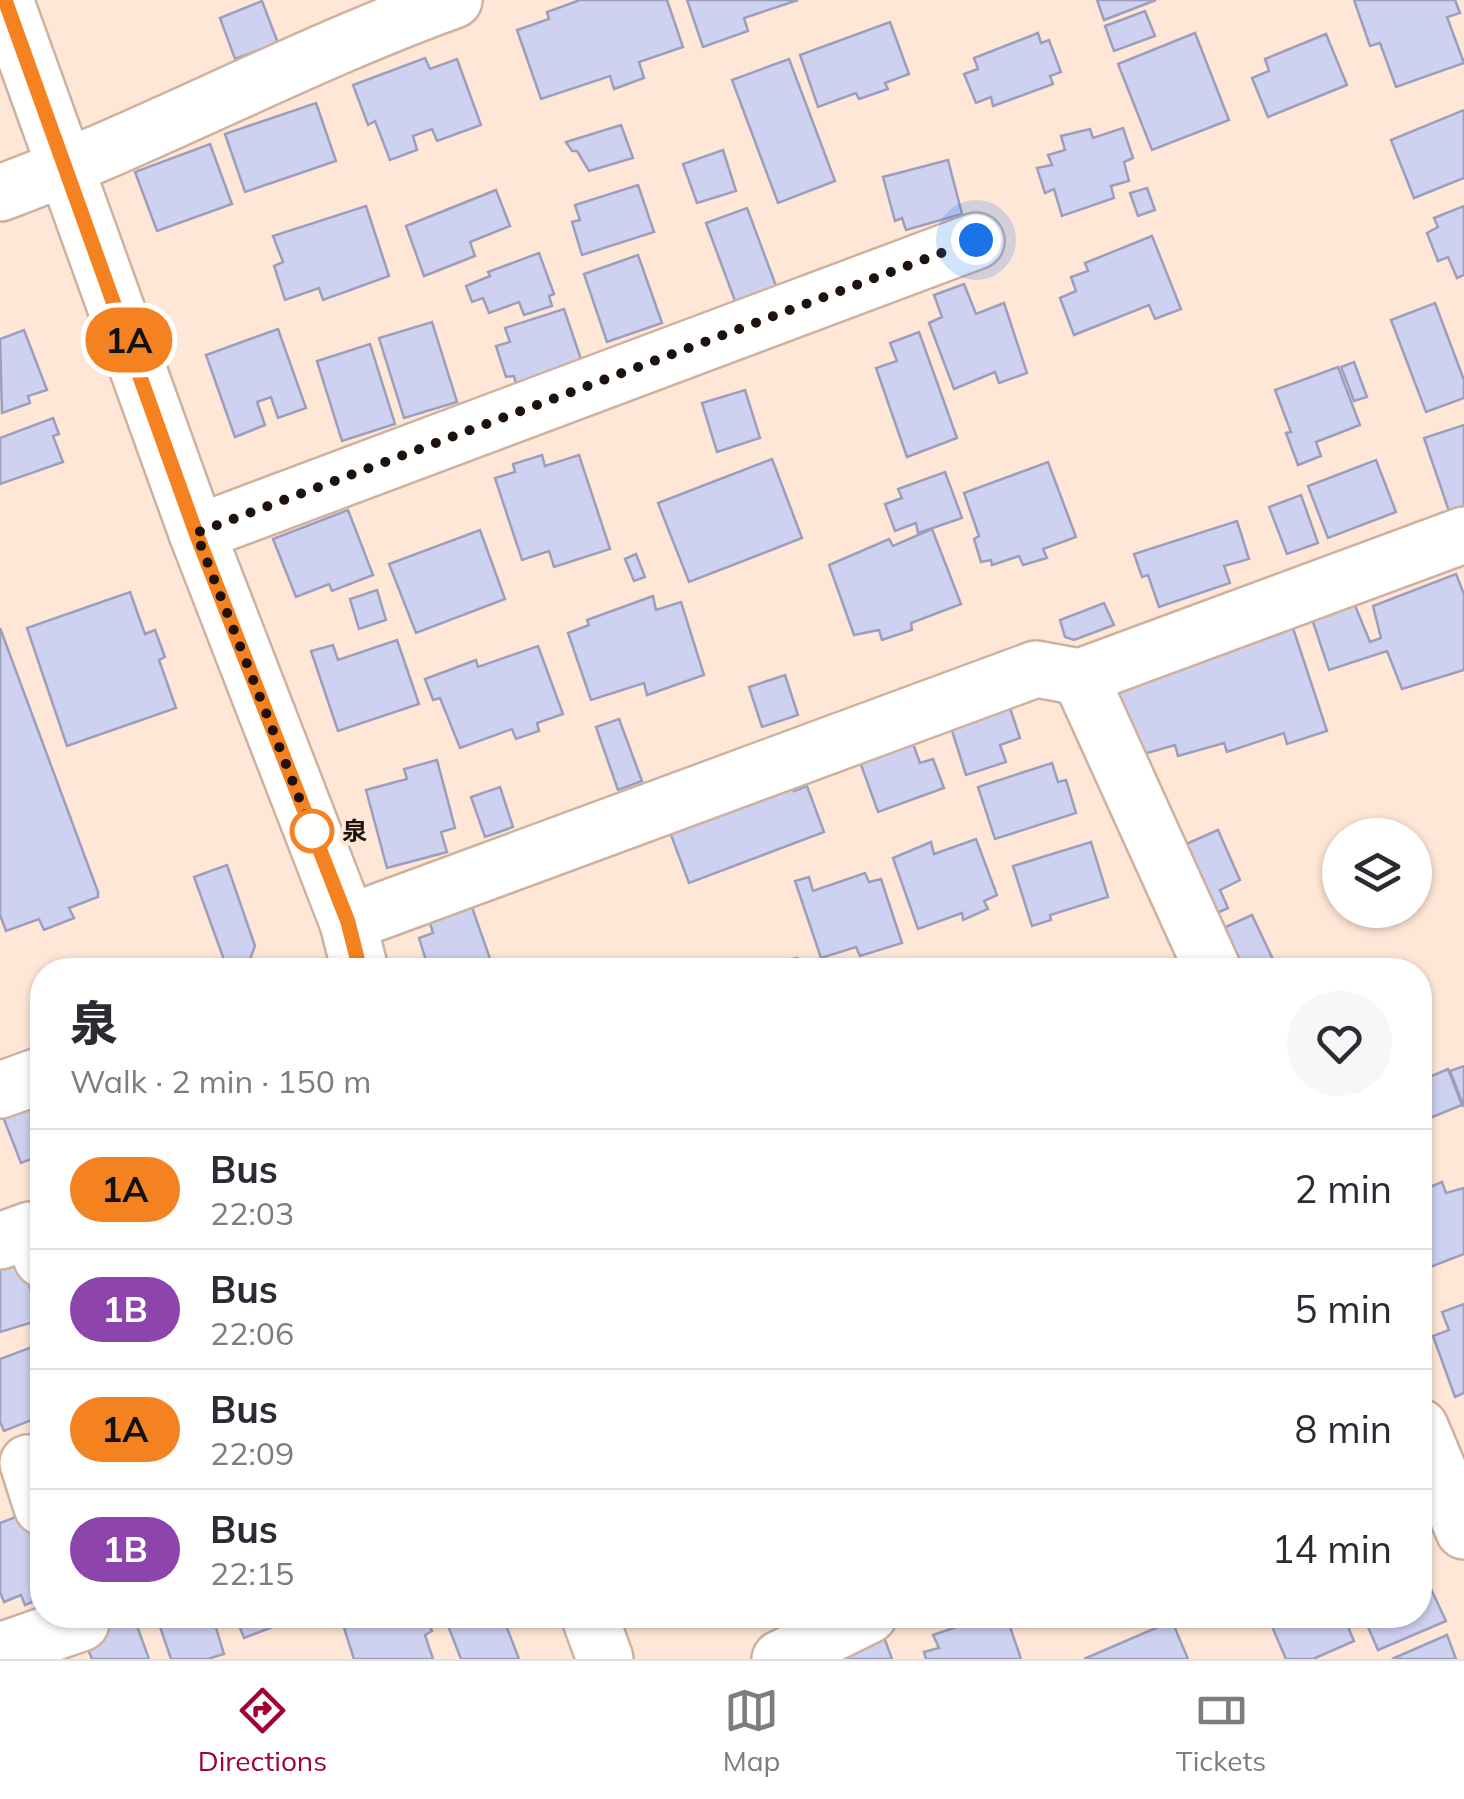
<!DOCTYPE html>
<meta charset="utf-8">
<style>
:root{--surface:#fff;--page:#f7f7f7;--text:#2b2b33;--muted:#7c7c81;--line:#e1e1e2;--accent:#a20232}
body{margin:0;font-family:Mulish,"Noto Sans JP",sans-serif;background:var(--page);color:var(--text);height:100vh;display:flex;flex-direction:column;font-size:38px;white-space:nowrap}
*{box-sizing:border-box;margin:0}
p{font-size:32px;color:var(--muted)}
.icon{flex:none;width:55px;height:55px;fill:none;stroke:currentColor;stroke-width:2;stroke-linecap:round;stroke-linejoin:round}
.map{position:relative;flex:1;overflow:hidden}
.panel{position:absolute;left:30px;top:958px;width:1402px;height:670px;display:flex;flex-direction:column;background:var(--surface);border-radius:40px;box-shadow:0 2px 8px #0004}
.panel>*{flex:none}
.badge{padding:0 20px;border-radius:32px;font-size:35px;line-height:65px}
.tools{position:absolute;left:1322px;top:818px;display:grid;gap:20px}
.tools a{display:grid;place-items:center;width:110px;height:110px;border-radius:50%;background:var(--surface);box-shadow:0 2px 8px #0004;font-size:50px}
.you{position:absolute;width:50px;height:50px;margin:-25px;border:8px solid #fff;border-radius:50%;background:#1a73e8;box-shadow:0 0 0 15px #1a73e833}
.map>.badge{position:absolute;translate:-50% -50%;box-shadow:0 0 0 5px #fff}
.round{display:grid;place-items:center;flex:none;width:105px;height:105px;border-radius:52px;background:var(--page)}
.overview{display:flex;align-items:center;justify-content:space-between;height:170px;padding:0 40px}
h1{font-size:48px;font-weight:800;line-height:75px}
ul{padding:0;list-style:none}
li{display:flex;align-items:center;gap:30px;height:120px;padding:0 40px;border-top:2px solid var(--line)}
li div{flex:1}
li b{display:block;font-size:38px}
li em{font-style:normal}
li .badge{min-width:110px;font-weight:700;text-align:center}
.tab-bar{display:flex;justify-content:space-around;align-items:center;height:140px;border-top:2px solid var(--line);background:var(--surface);font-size:28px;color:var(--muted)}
.tab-bar a{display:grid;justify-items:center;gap:5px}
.tab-bar .on{color:var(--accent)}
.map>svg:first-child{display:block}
.building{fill:#ced1f0;stroke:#9c9ebb;stroke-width:2.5}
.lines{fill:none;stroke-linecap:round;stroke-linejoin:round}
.minor-casing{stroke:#ceb19e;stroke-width:60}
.secondary-casing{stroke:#ceb19e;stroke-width:60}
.minor{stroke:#fff;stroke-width:55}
.secondary{stroke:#fff;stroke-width:55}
.line-casing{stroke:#fff;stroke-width:22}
.line{stroke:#f58220;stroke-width:15}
.walk{stroke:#1d120c;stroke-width:10;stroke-dasharray:0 18}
.stop-dot{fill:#fff;stroke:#f58220;stroke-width:5}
.labels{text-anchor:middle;stroke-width:8;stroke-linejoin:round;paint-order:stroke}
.stop-label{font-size:25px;font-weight:bold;fill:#1d120c;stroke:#ffe7d7;text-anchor:start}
</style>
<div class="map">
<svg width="1464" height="1659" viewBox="0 0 1464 1659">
<rect width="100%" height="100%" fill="#ffe7d7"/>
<g class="building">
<polygon points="580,0 667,0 683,47 639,62 644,78 614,89 610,76 541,99 517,30 549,19 547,12"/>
<polygon points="687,0 798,0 744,18 748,31 703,47"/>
<polygon points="1097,0 1156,0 1104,20"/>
<polygon points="1354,0 1455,0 1460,13 1447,17 1464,63 1396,87 1380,43 1370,46"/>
<polygon points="262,1 278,43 235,59 220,18"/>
<polygon points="1145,11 1155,36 1114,51 1105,26"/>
<polygon points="890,22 909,74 885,83 888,89 859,99 856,93 818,107 800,55"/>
<polygon points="1038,33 1041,43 1049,40 1061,72 1050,76 1053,84 993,106 991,97 976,103 964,74 978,69 974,58"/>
<polygon points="1195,33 1229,120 1152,150 1118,64"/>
<polygon points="1326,34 1347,85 1268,117 1252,78 1269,71 1265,59"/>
<polygon points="425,58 430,69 457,59 481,125 437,141 432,129 413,136 417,150 390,160 375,121 368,125 353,85"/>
<polygon points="789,59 835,181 778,203 732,80"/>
<polygon points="316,103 336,161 245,192 225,134"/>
<polygon points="1464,110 1464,178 1414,198 1391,140"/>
<polygon points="621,125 633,158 589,171 577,151 572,151 566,142"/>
<polygon points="1123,128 1133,158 1124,162 1129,181 1111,186 1114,198 1062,216 1054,189 1045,193 1037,168 1052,165 1048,155 1065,150 1061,136 1090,129 1093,138"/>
<polygon points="210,144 232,204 157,231 135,172"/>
<polygon points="723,150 736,191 697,203 683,164"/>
<polygon points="948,160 962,214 906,230 902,218 895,221 883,177"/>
<polygon points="638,185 654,232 582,255 572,222 580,220 575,205"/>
<polygon points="1147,188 1155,210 1138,216 1130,193"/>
<polygon points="496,190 510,226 470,242 475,256 424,276 406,226"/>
<polygon points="366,206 389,276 323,300 319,288 285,300 274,266 283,262 273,236"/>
<polygon points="1464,206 1464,275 1457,278 1448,257 1438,261 1427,233 1438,227 1434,218"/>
<polygon points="747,208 782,302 741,317 706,223"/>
<polygon points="1152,236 1181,309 1155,319 1149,305 1074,335 1060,298 1076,291 1071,277 1088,271 1085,263"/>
<polygon points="539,253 554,294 549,296 552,306 524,315 519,302 489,313 483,298 472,302 466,286 490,276 488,272"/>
<polygon points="638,255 662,323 607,342 584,274"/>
<polygon points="964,284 976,314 1004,303 1027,373 999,383 995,372 954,389 929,323 942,317 934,295"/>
<polygon points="1435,303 1464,380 1464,398 1426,412 1391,320"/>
<polygon points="564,309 585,371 517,388 514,376 506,377 496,346 510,342 505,328"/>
<polygon points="432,322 457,402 404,418 379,338"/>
<polygon points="278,329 306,408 278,418 271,397 257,402 265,425 235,437 206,355"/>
<polygon points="24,330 47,390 28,396 30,403 2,413 0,339"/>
<polygon points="919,332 957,438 907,457 876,368 897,361 890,343"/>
<polygon points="370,344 395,424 342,441 317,361"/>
<polygon points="1354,362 1367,397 1354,401 1341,367"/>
<polygon points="1338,367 1360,425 1316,442 1321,456 1298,465 1286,433 1291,432 1275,390"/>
<polygon points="745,390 760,438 717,452 702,403"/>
<polygon points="53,418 59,434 53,436 63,462 0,484 0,438"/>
<polygon points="1464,425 1464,506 1449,511 1424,438"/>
<polygon points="542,455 545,466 579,455 610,549 554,567 549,551 522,560 495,478 515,472 513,464"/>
<polygon points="772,459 802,538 689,582 658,503"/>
<polygon points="1376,460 1396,512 1328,538 1308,486"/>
<polygon points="1048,462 1076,537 1043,549 1047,558 1023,565 1019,556 992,565 991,560 981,562 974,539 979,536 964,493"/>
<polygon points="945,472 962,518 918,533 916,523 895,531 885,504 902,498 898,489"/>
<polygon points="1301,495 1318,543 1287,554 1269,507"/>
<polygon points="348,510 373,575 332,591 329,584 296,597 273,539"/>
<polygon points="1237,521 1249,559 1224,566 1230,583 1159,607 1148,575 1142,577 1134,554"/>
<polygon points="932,529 961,604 911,623 912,630 882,640 879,630 854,635 829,565 889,539 893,546"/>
<polygon points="480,530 505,599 416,633 389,564"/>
<polygon points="636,554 645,577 634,581 625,559"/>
<polygon points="1456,574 1464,594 1464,670 1402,689 1387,651 1329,670 1311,616 1354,603 1370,642 1381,638 1373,606"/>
<polygon points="377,590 386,620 359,629 350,599"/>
<polygon points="130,592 145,634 155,630 165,657 159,660 176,708 67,746 27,628"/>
<polygon points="653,596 656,610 681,602 704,675 647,695 644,683 591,700 568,633 589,625 587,620"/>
<polygon points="1104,603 1114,625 1074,640 1065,637 1060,620"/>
<polygon points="1291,622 1327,731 1287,744 1284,733 1227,752 1224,743 1178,756 1175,745 1137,756 1116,693 1185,660 1187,666 1247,645 1245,637"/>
<polygon points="0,628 98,892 98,897 69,908 74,918 44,930 39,919 6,931 0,915"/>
<polygon points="397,640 419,704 338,731 311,651 333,645 338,660"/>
<polygon points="538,646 563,714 537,723 539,731 516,739 512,729 460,748 440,698 433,700 425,679 476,660 478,667"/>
<polygon points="785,675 798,715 762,727 749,687"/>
<polygon points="1005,693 1020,738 1000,745 1006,762 966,775 946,712"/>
<polygon points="619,719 642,781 618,790 596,727"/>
<polygon points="912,741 920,763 933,759 944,788 878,812 859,759"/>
<polygon points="437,760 455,828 441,832 447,852 387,868 366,790 407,779 404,769"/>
<polygon points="1052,763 1058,782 1066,780 1076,813 995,839 978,787"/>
<polygon points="791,781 794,791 807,786 824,832 689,883 668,827"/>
<polygon points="500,787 513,827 485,837 471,797"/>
<polygon points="1218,830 1240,880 1220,890 1228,908 1206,918 1175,849"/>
<polygon points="976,839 997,895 984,901 988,909 963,920 962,913 918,929 893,858 931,842 934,854"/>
<polygon points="1091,842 1108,897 1050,915 1051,920 1032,926 1013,866"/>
<polygon points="227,865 255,946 250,959 227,968 194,877"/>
<polygon points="865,873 869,882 881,879 902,943 860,956 856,947 821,958 795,881 809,877 813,891"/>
<polygon points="468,896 494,970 429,970 419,938 433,933 426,911"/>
<polygon points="1252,915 1278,970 1227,970 1210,934"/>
<polygon points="797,958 799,970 719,970 751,963 751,967"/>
<polygon points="1464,1066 1464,1107 1450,1071"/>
<polygon points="1448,1069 1462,1105 1420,1122 1420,1081"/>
<polygon points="42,1090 42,1155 21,1163 0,1109"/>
<polygon points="1442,1182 1446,1193 1464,1188 1464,1254 1420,1271 1420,1191"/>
<polygon points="20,1255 40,1320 0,1332 0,1261"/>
<polygon points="1464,1304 1464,1393 1455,1397 1433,1336 1449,1330 1442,1312"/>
<polygon points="32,1347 39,1363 42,1362 42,1416 4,1431 0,1422 0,1359"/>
<polygon points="23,1514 42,1564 42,1598 25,1605 21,1595 4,1602 0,1592 0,1523"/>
<polygon points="1431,1589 1446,1621 1378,1650 1364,1618 1371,1615 1420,1615 1420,1594"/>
<polygon points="120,1615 133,1615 149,1659 92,1659 83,1637 103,1622"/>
<polygon points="156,1615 212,1615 224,1654 208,1659 171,1659"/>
<polygon points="235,1615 304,1615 244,1638"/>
<polygon points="383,1615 426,1615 432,1631 425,1635 433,1659 354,1659 344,1628"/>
<polygon points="453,1615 502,1615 519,1659 461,1659 445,1618"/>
<polygon points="991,1615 1006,1615 1021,1659 926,1659 924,1652 939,1648 933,1635"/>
<polygon points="1267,1615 1343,1615 1354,1641 1313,1659 1286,1659"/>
<polygon points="1172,1621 1188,1659 1084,1659"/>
<polygon points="1447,1635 1456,1659 1392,1659 1408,1652"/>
<polygon points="884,1637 892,1659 838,1659"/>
</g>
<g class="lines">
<defs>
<g id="minor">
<path d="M0,193C154,136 299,56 454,0"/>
<polyline points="197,533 976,241"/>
<polyline points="1080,677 1213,970"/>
<polyline points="348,923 1036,669 1080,677 1464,535"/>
<polyline points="0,1090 42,1075"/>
<polyline points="0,1241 30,1230 42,1259"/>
<polyline points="1420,1427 1464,1531"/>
<polyline points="28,1463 42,1507"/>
<polyline points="0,1651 81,1623 78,1615"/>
<polyline points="780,1659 869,1615"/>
</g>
<g id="secondary">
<polyline points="5,0 197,533 348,923 360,970"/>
<polyline points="589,1615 605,1659"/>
</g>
</defs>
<use href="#minor" class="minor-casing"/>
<use href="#secondary" class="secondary-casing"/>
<use href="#minor" class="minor"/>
<use href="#secondary" class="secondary"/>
</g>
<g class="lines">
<defs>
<polyline id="line" points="5,0 196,533 348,922 360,970"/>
</defs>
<use href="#line" class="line-casing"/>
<use href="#line" class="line"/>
<polyline class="walk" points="312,831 196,533 976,240"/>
</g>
<circle class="stop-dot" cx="312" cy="831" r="20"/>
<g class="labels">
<g class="stop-label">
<text x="342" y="840">泉</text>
</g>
</g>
</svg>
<div class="tools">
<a><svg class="icon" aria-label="layers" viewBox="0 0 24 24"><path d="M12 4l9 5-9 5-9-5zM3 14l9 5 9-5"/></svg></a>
</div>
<div class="you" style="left:976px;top:240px"></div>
<b class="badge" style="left:129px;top:340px;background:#f58220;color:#111">1A</b>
<section class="panel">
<div class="overview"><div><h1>泉</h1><p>Walk · 2 min · 150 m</p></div><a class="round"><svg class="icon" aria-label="heart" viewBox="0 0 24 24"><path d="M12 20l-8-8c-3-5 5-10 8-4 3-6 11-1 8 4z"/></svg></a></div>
<ul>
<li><span class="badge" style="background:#f58220;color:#111">1A</span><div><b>Bus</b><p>22:03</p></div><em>2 min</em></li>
<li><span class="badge" style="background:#8e44ad;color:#fff">1B</span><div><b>Bus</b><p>22:06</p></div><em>5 min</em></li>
<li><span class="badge" style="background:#f58220;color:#111">1A</span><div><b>Bus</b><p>22:09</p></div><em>8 min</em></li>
<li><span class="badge" style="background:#8e44ad;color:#fff">1B</span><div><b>Bus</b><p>22:15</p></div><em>14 min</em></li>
</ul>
</section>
</div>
<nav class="tab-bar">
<a class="on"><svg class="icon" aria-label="directions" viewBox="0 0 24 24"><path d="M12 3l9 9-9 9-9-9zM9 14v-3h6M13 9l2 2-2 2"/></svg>Directions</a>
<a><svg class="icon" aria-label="map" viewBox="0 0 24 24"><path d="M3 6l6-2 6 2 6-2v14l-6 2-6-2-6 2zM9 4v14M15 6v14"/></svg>Map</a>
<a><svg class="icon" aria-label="tickets" viewBox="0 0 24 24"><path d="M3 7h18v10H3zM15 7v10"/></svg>Tickets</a>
</nav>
